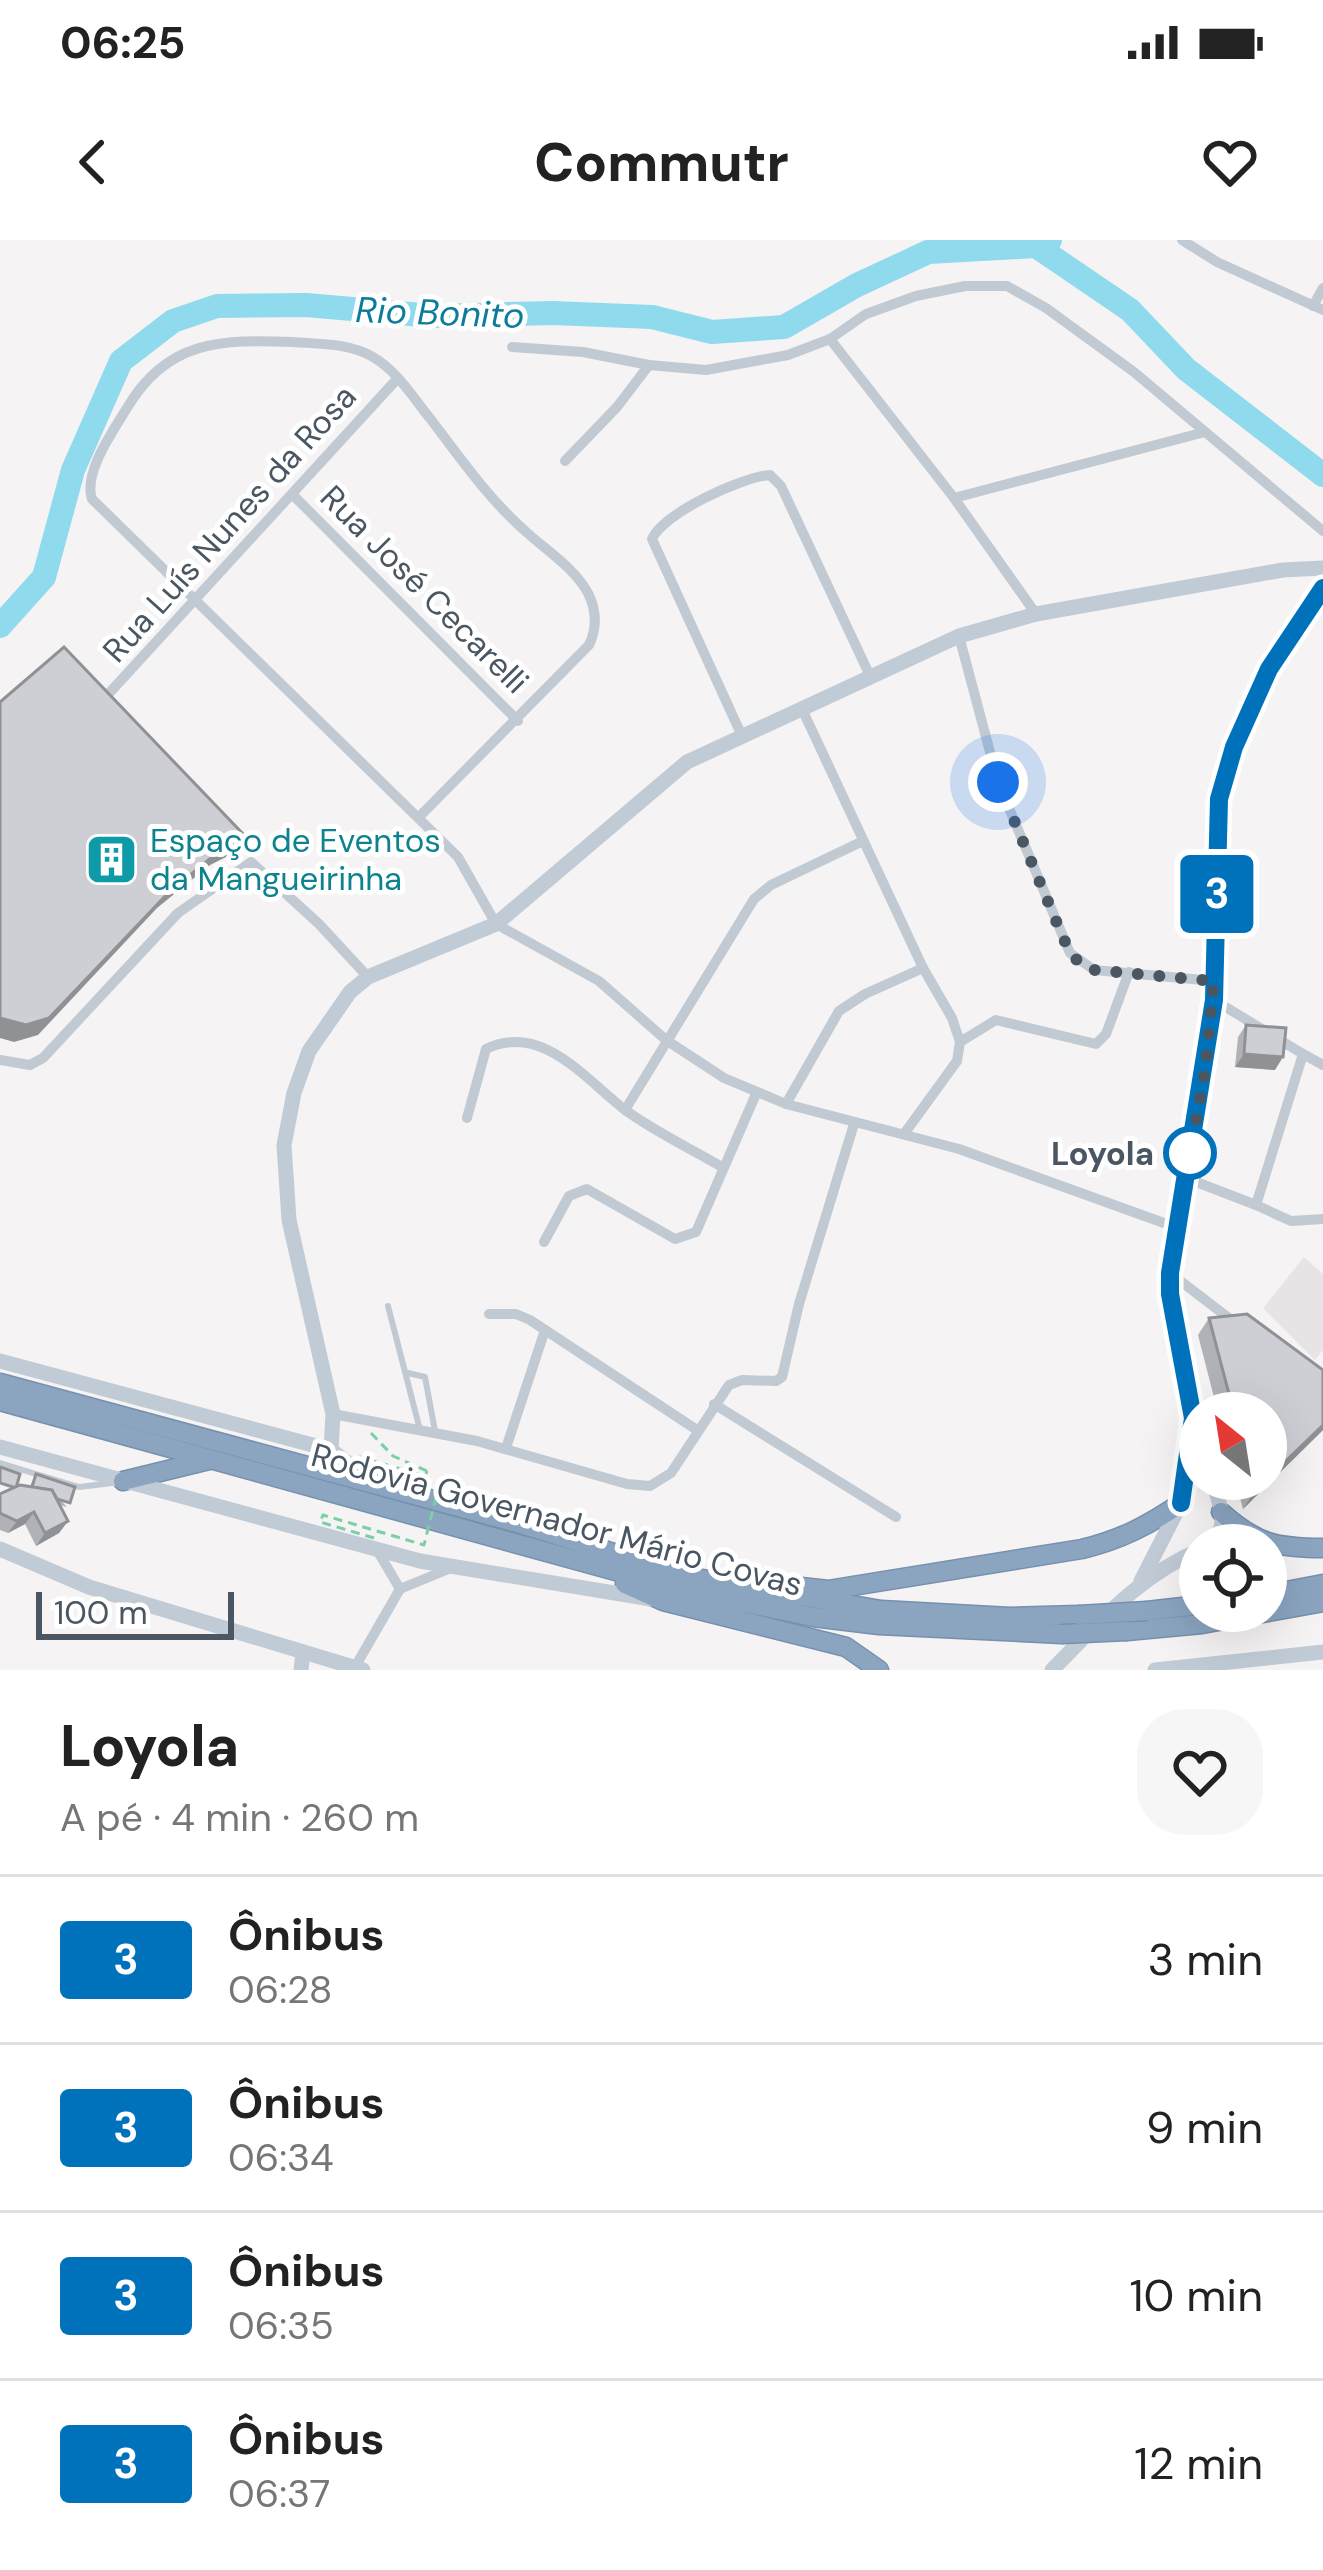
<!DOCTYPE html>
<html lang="pt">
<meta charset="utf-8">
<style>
:root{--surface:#fff;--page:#f6f6f6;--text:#222;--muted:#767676;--line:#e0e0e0}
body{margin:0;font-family:"DM Sans",sans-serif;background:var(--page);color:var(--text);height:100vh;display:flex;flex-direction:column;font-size:45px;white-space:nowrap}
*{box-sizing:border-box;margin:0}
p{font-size:39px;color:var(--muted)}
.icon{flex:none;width:66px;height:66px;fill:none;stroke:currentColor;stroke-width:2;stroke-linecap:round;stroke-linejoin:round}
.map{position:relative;height:1430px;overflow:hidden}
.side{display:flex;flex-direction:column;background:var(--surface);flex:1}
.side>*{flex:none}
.badge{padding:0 24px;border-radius:9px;font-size:42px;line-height:78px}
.needle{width:78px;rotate:330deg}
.tools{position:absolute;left:1179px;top:1152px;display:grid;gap:24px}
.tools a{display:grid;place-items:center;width:108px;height:108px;border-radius:50%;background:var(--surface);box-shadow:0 12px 48px #0002;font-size:60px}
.scale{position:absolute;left:36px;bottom:30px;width:198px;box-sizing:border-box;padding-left:12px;border:6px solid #4a5661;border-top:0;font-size:33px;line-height:42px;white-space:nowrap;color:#4a5661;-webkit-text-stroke:9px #fff;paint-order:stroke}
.you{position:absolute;width:60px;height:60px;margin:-30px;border:9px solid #fff;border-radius:50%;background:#1a73e8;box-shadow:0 0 0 18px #1a73e833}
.map>.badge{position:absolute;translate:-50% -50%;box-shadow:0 0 0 6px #fff}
.round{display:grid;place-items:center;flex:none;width:126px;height:126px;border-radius:48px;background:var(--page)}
.summary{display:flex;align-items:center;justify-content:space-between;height:204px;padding:0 60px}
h1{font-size:57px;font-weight:800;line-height:90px}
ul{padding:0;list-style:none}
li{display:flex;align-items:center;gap:36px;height:168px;padding:0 60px;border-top:3px solid var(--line)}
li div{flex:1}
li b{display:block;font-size:45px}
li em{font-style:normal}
li .badge{min-width:132px;font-weight:700;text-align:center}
.status{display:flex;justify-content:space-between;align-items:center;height:84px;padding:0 60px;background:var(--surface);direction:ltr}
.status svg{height:33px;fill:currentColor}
header{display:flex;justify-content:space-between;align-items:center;height:156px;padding:0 60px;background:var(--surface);font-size:54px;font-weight:800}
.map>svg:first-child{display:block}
.education{fill:#e6e4e5}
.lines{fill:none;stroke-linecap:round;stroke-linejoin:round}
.river{stroke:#90daee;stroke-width:24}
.highway-casing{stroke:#7690ad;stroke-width:21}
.path{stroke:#7ad0a6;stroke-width:3;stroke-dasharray:9 6;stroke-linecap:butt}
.lane{stroke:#c1cad2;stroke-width:6}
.street{stroke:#c1cad2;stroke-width:10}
.secondary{stroke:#c1cbd6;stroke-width:15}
.highway{stroke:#8ba5c1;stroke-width:18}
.highway-bridge-casing{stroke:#7690ad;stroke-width:21;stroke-linecap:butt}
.path-bridge{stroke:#7ad0a6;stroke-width:3;stroke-dasharray:9 6;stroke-linecap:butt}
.highway-bridge{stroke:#8ba5c1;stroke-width:18}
.wall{fill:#b0b2b7}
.shaded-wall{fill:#909195}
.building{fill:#cdcfd5;stroke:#909195;stroke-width:3}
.line-casing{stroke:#fff;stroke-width:27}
.line{stroke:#0072bc;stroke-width:18}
.walk{stroke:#4a5661;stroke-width:12;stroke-dasharray:0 21.6}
.stop-dot{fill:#fff;stroke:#0072bc;stroke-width:6}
.labels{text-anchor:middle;stroke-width:10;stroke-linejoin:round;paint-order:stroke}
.street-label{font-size:33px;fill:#4a5661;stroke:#fff}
.culture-label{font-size:33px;fill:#0d838f;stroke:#fff;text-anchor:start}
.stop-label{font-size:33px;font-weight:bold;fill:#4a5661;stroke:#fff;text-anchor:end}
.water-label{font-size:36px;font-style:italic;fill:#0c7c9b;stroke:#fff}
</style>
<div class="status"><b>06:25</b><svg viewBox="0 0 49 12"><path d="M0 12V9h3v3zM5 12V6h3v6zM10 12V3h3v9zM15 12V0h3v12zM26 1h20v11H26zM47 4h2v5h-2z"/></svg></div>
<header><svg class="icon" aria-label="back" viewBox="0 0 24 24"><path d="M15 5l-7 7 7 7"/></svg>Commutr<svg class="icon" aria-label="heart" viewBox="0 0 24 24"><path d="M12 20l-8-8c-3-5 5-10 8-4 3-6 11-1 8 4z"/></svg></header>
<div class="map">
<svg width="1323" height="1430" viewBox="0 0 1323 1430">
<rect width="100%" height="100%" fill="#f5f3f3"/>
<polygon class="education" points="1304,1017 1323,1034 1323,1110 1315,1120 1263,1068"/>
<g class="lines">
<g class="river">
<polyline points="1036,6 1130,70 1186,129 1323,235"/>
<polyline points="0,386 44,337 73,230 121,121 173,81 217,66 306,65 433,76 553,73 652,77 712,92 784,87 857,45 928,12 1036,6 1050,0"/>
</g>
<defs>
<g id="highway">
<polyline points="0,1143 514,1282 691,1337 881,1370 1010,1377 1079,1375"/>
<polyline points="0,1161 688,1351 813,1377 879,1385 1062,1394"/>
<polyline points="123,1241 209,1220"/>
<path d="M1221,1272C1257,1304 1276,1308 1323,1308"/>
<polyline points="625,1344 663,1361 846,1407 879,1430"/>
<path d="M792,1346L828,1350L1082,1309C1120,1300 1149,1285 1181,1263"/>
<polyline points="1266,1355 1323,1344"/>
<polyline points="1147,1371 1200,1365"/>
<polyline points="1127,1391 1202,1384 1323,1362"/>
</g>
</defs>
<use href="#highway" class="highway-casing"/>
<polyline class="path" points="371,1193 393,1216 427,1231"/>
<g class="lane">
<polyline points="388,1066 420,1190"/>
<polyline points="408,1133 425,1137 435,1191"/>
<polyline points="0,1223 79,1247 112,1243"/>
</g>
<g class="street">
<polyline points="1182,0 1217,22 1323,70"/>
<polyline points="1313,66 1323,48"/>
<polyline points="830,99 954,258 1036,374"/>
<polyline points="512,107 583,112 649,125 706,130 788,115 830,99 866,74 916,56 965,46 1007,46 1046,68 1134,132 1323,291"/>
<polyline points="565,221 617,167 649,125"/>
<polyline points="293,255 518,481"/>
<polyline points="954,258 1205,192"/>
<polyline points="959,396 998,542 1070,713 1094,730 1214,741"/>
<polyline points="102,461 398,138"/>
<polyline points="802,469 923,728 952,778 960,802 957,821 904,894"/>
<path d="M742,496L652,299C664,273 741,237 770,235L781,246L871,438"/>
<path d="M419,577L589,405C597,388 597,371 588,353C574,327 544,309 523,289C487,257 458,215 429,177C412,156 397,131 373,117C350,103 319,104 293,102C221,99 167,100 127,168C113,191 83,233 92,259L458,617L496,684L599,741L666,800L724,838L786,864L959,909L1175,987"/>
<polyline points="960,802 996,780 1096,804 1106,794 1129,732"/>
<polyline points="1303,814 1323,825"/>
<polyline points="0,820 30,825 43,818 178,673 251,622 319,684 368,737"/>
<polyline points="786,864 839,771 865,754 923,728"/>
<polyline points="625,870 754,659 771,645 863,601"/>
<path d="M467,878L486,809C542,782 585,839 624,869C653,891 690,908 722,927"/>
<polyline points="1186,938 1256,965 1303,814 1214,760"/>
<polyline points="1256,965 1291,981 1323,979"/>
<polyline points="544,1002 569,956 587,949 675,999 696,992 756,854"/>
<polyline points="1170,1033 1234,1082"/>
<polyline points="489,1074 516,1074 530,1080 697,1190"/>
<polyline points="714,1164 896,1277"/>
<polyline points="333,1174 477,1201 627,1244 650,1246 671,1233 729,1145 742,1140 776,1141 782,1137 799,1064 854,884"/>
<polyline points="506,1208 545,1090"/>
<polyline points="377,1310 400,1349"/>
<polyline points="355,1427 400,1349 451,1328"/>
</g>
<g class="secondary">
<polyline points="0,1121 331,1210 371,1241"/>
<polyline points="1200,1200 1170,1053 1170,1033 1214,760 1219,559 1234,507 1269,429 1323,348"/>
<polyline points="0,1207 420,1321 651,1359"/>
<polyline points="331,1210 333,1174 289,980 284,905 294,853 309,811 350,752 368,737 496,684 687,522 959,396 1036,374 1283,330 1323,328"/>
<path d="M1209,1305C1232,1287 1219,1263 1212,1239"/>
<polyline points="0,1309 89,1347 363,1430"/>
<polyline points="1141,1341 1181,1263 1193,1184"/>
<polyline points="301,1430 303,1412"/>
<path d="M1052,1430C1098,1384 1139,1335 1200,1310"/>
<polyline points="1155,1430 1323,1412"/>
</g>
<use href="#highway" class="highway"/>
<defs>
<g id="highway-bridge">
<polyline points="1079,1375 1147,1371"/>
<polyline points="1062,1394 1127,1391"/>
</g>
</defs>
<use href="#highway-bridge" class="highway-bridge-casing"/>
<polyline class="path-bridge" points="374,1298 320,1282 323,1275 424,1305 439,1245 358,1224 360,1217 425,1236 427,1231"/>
<use href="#highway-bridge" class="highway-bridge"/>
</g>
<g class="wall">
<polygon points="1246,785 1275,830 1235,827 1238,797"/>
<polygon points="1209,1078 1323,1130 1323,1190 1243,1269 1235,1239 1266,1239 1266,1173 1218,1173 1198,1095"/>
<polygon points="36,1234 67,1267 60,1265 68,1281 59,1293 36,1306 25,1284 8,1293 0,1290 0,1254 16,1246 30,1246"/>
</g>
<g class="shaded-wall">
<polygon points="245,596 234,613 210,625 157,668 38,795 14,802 0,798 0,778 169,652 222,609"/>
<polygon points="1244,814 1283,817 1275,830 1235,827"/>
<polygon points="1323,1185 1323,1190 1243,1269 1254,1252"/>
<polygon points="34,1272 25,1284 8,1293 17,1281"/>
<polygon points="68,1281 59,1293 36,1306 45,1293"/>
</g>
<g class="building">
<polygon points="64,407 245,596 222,609 169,652 49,778 26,785 0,778 0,462"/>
<polygon points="1246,785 1286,788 1283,817 1244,814"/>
<polygon points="1247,1074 1323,1130 1323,1185 1254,1252 1251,1239 1266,1239 1266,1173 1234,1173 1209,1078"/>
<polygon points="0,1227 20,1234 16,1248 0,1243"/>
<polygon points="36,1234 75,1247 70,1263 57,1259 52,1250 32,1247"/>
<polygon points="20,1245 52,1250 68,1281 45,1293 34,1272 17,1281 0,1273 0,1254"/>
</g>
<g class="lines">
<defs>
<polyline id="line" points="1181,1263 1193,1178 1170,1054 1170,1033 1214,760 1219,559 1234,507 1269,429 1323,348"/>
</defs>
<use href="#line" class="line-casing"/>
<use href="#line" class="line"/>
<polyline class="walk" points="998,542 1064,700 1078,722 1094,730 1214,741 1205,831 1190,913"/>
</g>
<defs>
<symbol id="building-square" viewBox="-11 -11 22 22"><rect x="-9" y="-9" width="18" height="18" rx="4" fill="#0f9aa8" stroke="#fff"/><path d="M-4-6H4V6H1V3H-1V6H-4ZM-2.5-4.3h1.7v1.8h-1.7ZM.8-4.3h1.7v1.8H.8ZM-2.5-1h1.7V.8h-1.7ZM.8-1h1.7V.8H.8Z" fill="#fff"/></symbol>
</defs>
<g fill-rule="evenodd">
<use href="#building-square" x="82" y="590" width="59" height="59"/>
</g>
<circle class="stop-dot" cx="1190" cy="913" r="24"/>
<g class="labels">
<g class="street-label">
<text transform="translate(229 283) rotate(-48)" y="12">Rua Luís Nunes da Rosa</text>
<text transform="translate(425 349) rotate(45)" y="12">Rua José Cecarelli</text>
<text transform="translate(557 1279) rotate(15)" y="12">Rodovia Governador Mário Covas</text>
</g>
<g class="culture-label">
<text x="150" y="612">Espaço de Eventos<tspan x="150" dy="38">da Mangueirinha</tspan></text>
</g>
<g class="stop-label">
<text x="1154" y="925">Loyola</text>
</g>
<g class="water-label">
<text transform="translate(440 72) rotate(2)" y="13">Rio Bonito</text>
</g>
</g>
</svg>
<div class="tools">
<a><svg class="needle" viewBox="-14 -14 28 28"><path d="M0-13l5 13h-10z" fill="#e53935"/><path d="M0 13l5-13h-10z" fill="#767676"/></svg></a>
<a><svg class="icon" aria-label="locate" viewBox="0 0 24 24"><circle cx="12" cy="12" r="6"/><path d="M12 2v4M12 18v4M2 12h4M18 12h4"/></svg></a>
</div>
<div class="scale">100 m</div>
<div class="you" style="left:998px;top:542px"></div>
<b class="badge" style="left:1217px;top:654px;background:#0072bc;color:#fff">3</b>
</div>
<section class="side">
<div class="summary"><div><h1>Loyola</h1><p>A pé · 4 min · 260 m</p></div><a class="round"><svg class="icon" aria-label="heart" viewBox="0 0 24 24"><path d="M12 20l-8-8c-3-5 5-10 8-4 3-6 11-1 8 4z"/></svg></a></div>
<ul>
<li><span class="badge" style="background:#0072bc;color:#fff">3</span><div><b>Ônibus</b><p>06:28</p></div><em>3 min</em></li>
<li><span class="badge" style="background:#0072bc;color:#fff">3</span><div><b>Ônibus</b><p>06:34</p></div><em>9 min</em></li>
<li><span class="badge" style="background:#0072bc;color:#fff">3</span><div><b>Ônibus</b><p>06:35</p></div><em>10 min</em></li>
<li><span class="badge" style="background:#0072bc;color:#fff">3</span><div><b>Ônibus</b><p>06:37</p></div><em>12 min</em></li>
</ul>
</section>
